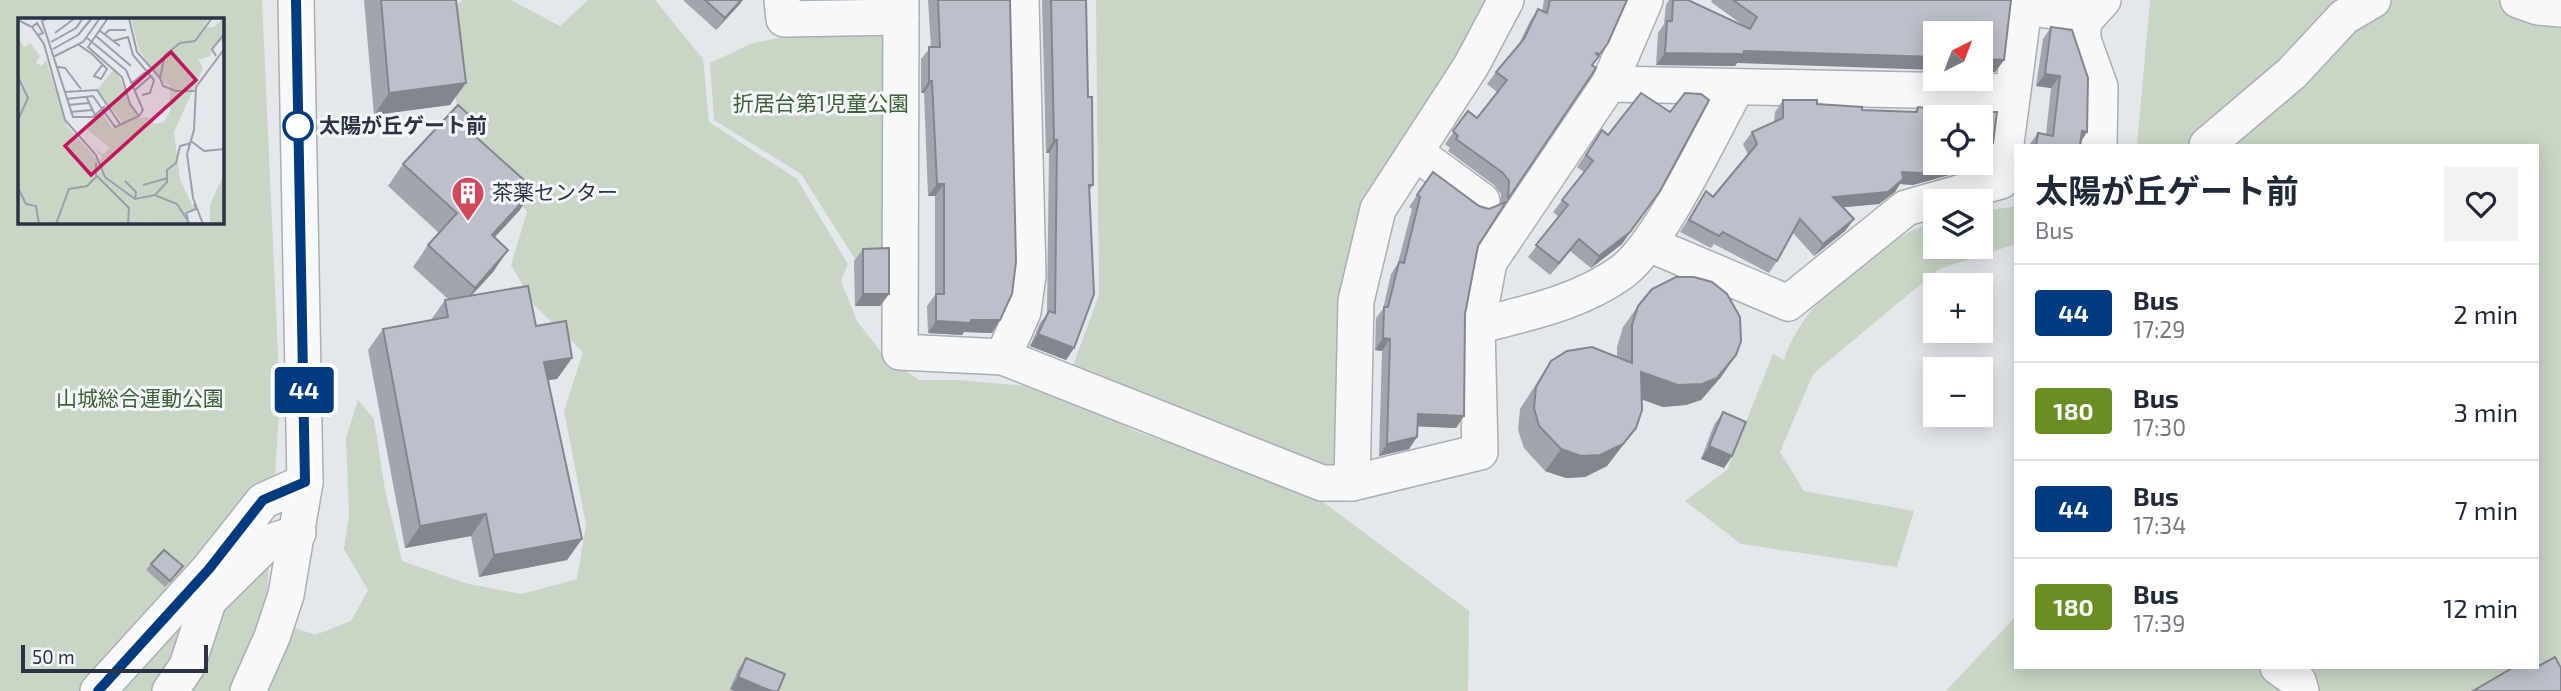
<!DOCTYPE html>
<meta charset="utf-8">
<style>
:root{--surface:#fff;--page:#f2f2f3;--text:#1f2937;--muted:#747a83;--line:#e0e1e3}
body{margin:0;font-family:"Exo 2","Noto Sans JP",sans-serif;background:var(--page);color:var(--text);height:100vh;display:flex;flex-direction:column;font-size:26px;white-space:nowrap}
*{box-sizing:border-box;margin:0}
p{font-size:23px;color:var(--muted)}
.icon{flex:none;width:38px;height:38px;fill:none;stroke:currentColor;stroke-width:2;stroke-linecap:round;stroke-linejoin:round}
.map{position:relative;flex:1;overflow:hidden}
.details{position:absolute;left:2014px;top:144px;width:525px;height:525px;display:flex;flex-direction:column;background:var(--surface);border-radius:0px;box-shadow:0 4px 18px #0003}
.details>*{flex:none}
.badge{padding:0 14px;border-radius:5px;font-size:24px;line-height:46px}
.needle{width:46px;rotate:42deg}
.fabs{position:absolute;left:1923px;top:21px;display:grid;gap:14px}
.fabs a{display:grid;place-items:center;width:70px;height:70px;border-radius:0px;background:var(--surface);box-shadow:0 4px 18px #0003;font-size:35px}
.scale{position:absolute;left:21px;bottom:18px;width:187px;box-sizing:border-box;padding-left:7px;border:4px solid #2b3445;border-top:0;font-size:19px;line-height:24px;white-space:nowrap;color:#2b3445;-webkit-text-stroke:5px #f4f6f9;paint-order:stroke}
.map>.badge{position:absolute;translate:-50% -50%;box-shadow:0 0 0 4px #fff}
.round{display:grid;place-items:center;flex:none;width:74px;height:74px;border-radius:0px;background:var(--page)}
.headline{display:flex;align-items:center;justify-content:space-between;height:119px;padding:0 21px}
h1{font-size:33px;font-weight:700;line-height:52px}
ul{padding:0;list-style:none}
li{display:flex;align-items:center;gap:21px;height:98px;padding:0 21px;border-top:2px solid var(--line)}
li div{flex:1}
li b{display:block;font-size:26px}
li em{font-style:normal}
li .badge{min-width:77px;font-weight:700;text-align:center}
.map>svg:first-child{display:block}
.green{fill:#c9d6c5;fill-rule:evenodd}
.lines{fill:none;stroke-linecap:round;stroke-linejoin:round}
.minor-casing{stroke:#a9aeb7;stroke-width:38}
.minor{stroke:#f7f8fa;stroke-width:35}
.wall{fill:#a1a5ae}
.shaded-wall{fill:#83868d}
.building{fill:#bbc0ca;stroke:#83868d;stroke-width:2}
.line-casing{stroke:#fff;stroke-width:16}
.line{stroke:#003b80;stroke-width:10}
.stop-dot{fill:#fff;stroke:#003b80;stroke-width:3.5}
.labels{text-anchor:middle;stroke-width:6;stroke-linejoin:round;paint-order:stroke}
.park-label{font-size:21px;fill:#3f6138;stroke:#f4f6f9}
.stop-label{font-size:21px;font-weight:bold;fill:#2b3445;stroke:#f4f6f9;text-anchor:start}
.poi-label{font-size:21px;fill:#2b3445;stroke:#f4f6f9;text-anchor:start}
.inset-road{fill:none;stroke:#9a9fa9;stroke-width:2}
.view{fill:#c2185b;fill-opacity:0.15;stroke:#c2185b;stroke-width:3.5}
.inset-edge{fill:none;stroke:#2b3445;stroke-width:3.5}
</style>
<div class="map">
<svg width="2561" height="691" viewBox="0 0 2561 691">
<rect width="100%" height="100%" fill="#e4e7ec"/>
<g class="green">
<path d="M0,0H262L280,400L267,595L263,616L315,635L351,621L368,590L344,549L349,514L346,438L358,400L374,419L385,490L402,561L468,584L522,594L577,579L586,524L564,411L583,352L535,306L511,265L527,212L507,184L461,140L446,14L463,0H511L560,26L588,0H655L703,59L709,122L797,179L848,264L841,281L857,321L884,356L919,380H959L1047,388L1138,432L1295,486L1067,382L1099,295L1096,0H1506L1378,209L1352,483L1307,490L1469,611L1468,691H0ZM19,19H222V222H19Z"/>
<polygon points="2150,0 2561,0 2561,691 1946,691 2016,616 2016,667 2538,667 2538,145 2137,145"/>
<polygon points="881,29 892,43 889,257 855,259 801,174 714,120 710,63 753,43 790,36"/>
<path d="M2016,206V244L1939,269L1813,374L1780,452L1804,491L1914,511L1897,567L1741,544L1685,501L1727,470L1773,354L1784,360C1802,301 1877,240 1935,222L1936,247H1981V212Z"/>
</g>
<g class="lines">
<defs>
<g id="minor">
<polyline points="782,0 784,19 901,17"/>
<polyline points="901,0 900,352 1003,357 1322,483 1352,483 1480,452 1477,326 1489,262 1609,84 1645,0"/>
<polyline points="2518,0 2538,7 2561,9"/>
<polyline points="2025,7 2068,13 2083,22"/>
<polyline points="1609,84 2012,92"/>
<polyline points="2099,145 2100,87 2083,40 2083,22 2103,0"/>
<polyline points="2207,145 2292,73 2344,17 2373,0"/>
<polyline points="1415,152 1482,201"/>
<polyline points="1649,244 1788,303 1906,208 2001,181 2025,0"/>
<path d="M1477,326C1527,313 1579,303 1622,272C1660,244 1711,133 1737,87"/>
<polyline points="1003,357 1023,312 1028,275 1021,0"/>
<polyline points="1352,483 1356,301 1378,209 1471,66 1506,0"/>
<polyline points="207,602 267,543 298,533"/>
<polyline points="2278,667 2298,681 2301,691"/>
<polyline points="98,691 209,569 263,501 305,482"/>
<polyline points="170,691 187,666 209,599"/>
<polyline points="248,691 272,637 286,595 305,482 296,0"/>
</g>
</defs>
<use href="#minor" class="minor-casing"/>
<use href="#minor" class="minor"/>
</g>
<g class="wall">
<polygon points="364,0 456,0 450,105 374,115"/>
<polygon points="683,0 743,0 716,30"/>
<polygon points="928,0 1010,0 1000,320 992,333 964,332 962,335 928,333 927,306 935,295 935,196 928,196 924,93 921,93 921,59 931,47"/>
<polygon points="1042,0 1086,0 1088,97 1093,185 1089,191 1074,348 1066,360 1030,346 1040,323 1047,314 1049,153 1046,153"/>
<polygon points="1544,0 1627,0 1593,65 1596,68 1505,202 1478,246 1465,314 1464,416 1456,428 1417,426 1417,437 1409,449 1379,456 1382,351 1375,350 1376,318 1383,309 1391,274 1398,263 1412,209 1409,207 1433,172 1479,206 1489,209 1500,204 1501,194 1494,185 1448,151 1450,148 1445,144 1468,111 1477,118 1497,92 1487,84 1496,72 1518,46 1530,21 1538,9 1542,11"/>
<polygon points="1669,0 1688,0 1747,28 1711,2 1712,0 2011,0 2004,60 1995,72 1981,71 1981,33 1737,63 1735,66 1656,65 1658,33 1664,24 1666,5"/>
<polygon points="2051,27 2087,132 2081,142 2080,145 2029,145 2038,133 2046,134 2051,88 2036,86 2043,39"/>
<polygon points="1783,100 1817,100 1817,104 1862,107 1862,110 1914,112 1918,107 1958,112 1997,112 1993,143 1984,155 1981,155 1981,117 1936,117 1936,163 1963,163 1956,173 1913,185 1900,184 1895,192 1879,204 1843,207 1854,219 1845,231 1814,256 1793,233 1777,261 1769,273 1714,244 1711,248 1680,232 1706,191 1713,197 1748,155 1743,144 1752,132 1774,122 1775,112"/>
<polygon points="1602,130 1660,191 1622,244 1591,268 1570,251 1550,275 1528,257 1559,217 1553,212 1584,172 1577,167"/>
<polygon points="477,137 534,189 519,211 494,238 508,250 493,272 472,295 536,326 572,358 557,379 548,380 582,539 567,560 479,577 471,536 405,548 368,350 383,329 431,320 445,300 448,299 413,267 428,245 439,233 388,186 403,164"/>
<polygon points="863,249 889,294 880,306 855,306 854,261"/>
<polygon points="1638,306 1736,355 1721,377 1701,400 1686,405 1663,407 1642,399 1636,428 1607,466 1585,477 1566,478 1545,471 1524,448 1518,430 1520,409 1551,361 1617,357 1617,347 1623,327"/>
<polygon points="1723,412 1732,456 1724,468 1701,459 1714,425"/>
<polygon points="151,564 178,573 165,587 146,570"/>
<polygon points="746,658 778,691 734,691 730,689 738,670"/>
</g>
<g class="shaded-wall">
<polygon points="741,0 743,0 739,5 716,30 725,18"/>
<polygon points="1744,51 1936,57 1936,70 1737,63 1735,66 1656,65 1665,53"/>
<polygon points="1981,59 2004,60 1995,72 1981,71"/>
<polygon points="2045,74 2060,76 2051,88 2036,86"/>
<polygon points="929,81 932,81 924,93 921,93"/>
<polygon points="466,83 450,105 374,115 389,93"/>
<polygon points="2082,131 2087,132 2079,144"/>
<polygon points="1054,140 1057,140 1049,153 1046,153"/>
<polygon points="1981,143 1993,143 1984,155 1981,155"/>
<polygon points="1957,163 1963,163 1956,173 1913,185 1900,184 1895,192 1879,204 1825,209 1833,197 1902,172"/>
<polygon points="937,184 944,184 935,196 928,196"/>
<polygon points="534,189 519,211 476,257 492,235"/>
<polygon points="1854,219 1845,231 1814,256 1823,244"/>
<polygon points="1630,232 1622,244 1591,268 1599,256"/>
<polygon points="1579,239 1570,251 1550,275 1559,263"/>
<polygon points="508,250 493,272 459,309 475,288"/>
<polygon points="863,294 889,294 880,306 855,306"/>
<polygon points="1000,320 992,333 964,332 962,335 928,333 936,321"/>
<polygon points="1038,334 1074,348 1066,360 1030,346"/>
<polygon points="1383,338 1390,339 1382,351 1375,350"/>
<polygon points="1736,355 1721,377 1701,400 1686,405 1663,407 1626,394 1641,372"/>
<polygon points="572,358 557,379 529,383 544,362"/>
<polygon points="1418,414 1464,416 1456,428 1409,426"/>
<polygon points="1636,428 1607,466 1585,477 1566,478 1545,471 1561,449"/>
<polygon points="1417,437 1409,449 1379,456 1387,444"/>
<polygon points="1709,446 1732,456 1724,468 1701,459"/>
<polygon points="486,514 471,536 405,548 420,526"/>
<polygon points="582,539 567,560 479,577 494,555"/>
<polygon points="738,677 771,691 734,691 730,689"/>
</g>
<g class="building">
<polygon points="381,0 456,0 466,83 389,93"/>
<polygon points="705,0 741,0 725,18"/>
<polygon points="938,0 1010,0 1016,262 1012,294 1000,320 971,320 971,323 936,321 936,294 944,294 944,184 937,184 932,81 929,81 929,47 940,47"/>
<polygon points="1051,0 1086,0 1088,97 1092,97 1093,185 1089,185 1094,294 1074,348 1038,334 1049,311 1055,313 1057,140 1054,140"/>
<polygon points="1550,0 1627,0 1608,43 1600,54 1595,53 1599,56 1592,65 1596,68 1508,199 1509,181 1503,173 1456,139 1458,136 1453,131 1468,111 1477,118 1507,80 1496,72 1524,39 1538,9 1547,13"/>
<polygon points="1673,0 1688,0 1750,29 1757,17 1733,0 2011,0 2004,60 1981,59 1981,33 1936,33 1936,57 1744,51 1743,54 1665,53 1667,21 1672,21"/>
<polygon points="2051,27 2072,30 2088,78 2087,132 2082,131 2080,145 2036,145 2038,133 2053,136 2060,76 2045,74"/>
<polygon points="1641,93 1670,112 1685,93 1701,94 1709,100 1660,191 1630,232 1599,256 1579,239 1559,263 1536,245 1568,205 1562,200 1593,161 1586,155 1602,130 1608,135"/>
<polygon points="1783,100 1817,100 1817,104 1862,107 1862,110 1917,112 1918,107 1958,112 1997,112 1993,143 1981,143 1981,117 1936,117 1936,163 1957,163 1922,173 1902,172 1903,179 1888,192 1833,197 1854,219 1823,244 1800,219 1777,261 1723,232 1719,236 1689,220 1706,191 1713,197 1757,144 1752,132 1783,118"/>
<polygon points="458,105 484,128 476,137 534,189 492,235 508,250 475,288 428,245 457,213 403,164"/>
<polygon points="1433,172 1479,206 1489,209 1506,202 1478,246 1465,314 1464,416 1418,414 1417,437 1387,444 1390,339 1383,338 1384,307 1388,307 1399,262 1404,263 1420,197 1417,195"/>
<polygon points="889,248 889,294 863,294 863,249"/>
<polygon points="1676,277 1694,277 1712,282 1727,294 1740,317 1741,341 1736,355 1717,378 1702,384 1678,385 1641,372 1642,410 1636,428 1623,444 1600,455 1581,456 1561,449 1539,426 1534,408 1536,387 1551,361 1567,351 1592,347 1632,363 1632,325 1638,306 1652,289"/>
<polygon points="528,286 536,326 566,321 572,358 544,362 582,539 494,555 486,514 420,526 383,329 448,317 445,300"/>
<polygon points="1723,412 1746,422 1732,456 1709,446"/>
<polygon points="164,550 183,566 170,581 151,564"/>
<polygon points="2555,657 2561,668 2561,691 2473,691 2514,667 2534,667 2535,668"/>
<polygon points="746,658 785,674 778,691 771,691 738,677"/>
</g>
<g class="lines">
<defs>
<polyline id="line" points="98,691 209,569 263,500 305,482 296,0"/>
</defs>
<use href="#line" class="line-casing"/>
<use href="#line" class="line"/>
</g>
<defs>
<symbol id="building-pin" viewBox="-11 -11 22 30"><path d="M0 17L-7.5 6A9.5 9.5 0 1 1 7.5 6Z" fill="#d1495b" stroke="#f4f6f9"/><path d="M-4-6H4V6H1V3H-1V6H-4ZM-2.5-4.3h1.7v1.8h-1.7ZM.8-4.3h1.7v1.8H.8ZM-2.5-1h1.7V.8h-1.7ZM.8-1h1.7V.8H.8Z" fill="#fff"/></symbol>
</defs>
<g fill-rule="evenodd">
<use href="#building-pin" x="449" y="174" width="38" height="52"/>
</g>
<circle class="stop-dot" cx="298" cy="126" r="14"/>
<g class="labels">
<g class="park-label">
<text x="821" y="111">折居台第1児童公園</text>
<text x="140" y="406">山城総合運動公園</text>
</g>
<g class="stop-label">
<text x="319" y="133">太陽が丘ゲート前</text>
</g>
<g class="poi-label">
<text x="492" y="200">茶薬センター</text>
</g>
</g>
<g transform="translate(18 18)">
<rect width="206" height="206" fill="#e4e7ec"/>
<path d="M113,0H192L185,9H196L206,0V22L198,24L192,38L180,42L185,50L156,114L162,161L176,191L166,194L172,206H132L130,202V206H0V19L6,29L12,25L22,38L18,45L24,48L28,42L49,108L81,144L84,139L77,131L85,136L92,130L67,110L86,97L94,110L105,105L79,72L97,50L120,100L130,99L137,106L146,104L152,93V68L143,63L121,32ZM206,132V206H192V187L205,158Z" fill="#c9d6c5"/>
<path class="inset-road" d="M30,0L24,3L55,99H75L87,88M90,0L70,29L104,59L112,86L121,98M111,0L119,34L142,60L147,37L162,25L177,23L194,0M0,2L14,9L26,26L47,102L78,137L87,159L117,181L137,177L159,186L172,206M14,9L19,5L25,15L20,17M82,13L102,28M37,15L57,0M87,16L91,12H108M78,18L113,48M69,20L108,52L125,92L121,98M95,23L110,19L115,37L136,62L132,75L124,77M33,24L58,10L65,0M61,27L74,36L89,51L83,61L76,58L85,46M35,31L60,17L74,0M198,38L194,31L207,15M35,39L65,24L82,0M40,49L47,50L63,71M0,59L10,80L0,102M142,60L145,68L158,73H178M113,66L130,52M117,72L133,58M46,74L79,72L102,106M68,78L77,97L80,100L85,96M48,81L75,78L97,109L121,98M50,87L71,85M52,94L74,92M173,123L186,133L207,131M78,145V157L111,190L110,206M107,163L118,174L117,181M125,167L150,160M0,170L8,186L18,188L21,206M137,177L149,164V152L158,145L162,128L173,125M170,201L168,195L178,191L176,186M38,206L51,171L69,168L79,158M185,206L175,180L169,136L176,112L178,69L207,30"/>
<path class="view" d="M153,34L178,62L73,157L47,128Z"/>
<rect width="206" height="206" class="inset-edge"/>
</g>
</svg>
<div class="fabs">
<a><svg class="needle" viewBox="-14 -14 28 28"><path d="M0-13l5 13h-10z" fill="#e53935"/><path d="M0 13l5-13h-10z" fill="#747a83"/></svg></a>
<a><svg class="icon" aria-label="locate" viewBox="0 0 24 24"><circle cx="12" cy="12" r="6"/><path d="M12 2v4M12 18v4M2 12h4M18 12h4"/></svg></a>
<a><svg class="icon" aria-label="layers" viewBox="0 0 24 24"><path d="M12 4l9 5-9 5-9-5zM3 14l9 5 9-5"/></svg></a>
<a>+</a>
<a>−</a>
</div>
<div class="scale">50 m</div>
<b class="badge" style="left:304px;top:390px;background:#003b80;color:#fff">44</b>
<section class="details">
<div class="headline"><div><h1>太陽が丘ゲート前</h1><p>Bus</p></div><a class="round"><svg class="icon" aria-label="heart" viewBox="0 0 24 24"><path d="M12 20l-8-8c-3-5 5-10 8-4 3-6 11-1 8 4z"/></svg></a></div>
<ul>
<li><span class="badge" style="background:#003b80;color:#fff">44</span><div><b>Bus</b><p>17:29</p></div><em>2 min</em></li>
<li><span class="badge" style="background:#6b8e23;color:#fff">180</span><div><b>Bus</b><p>17:30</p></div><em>3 min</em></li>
<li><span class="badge" style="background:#003b80;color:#fff">44</span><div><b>Bus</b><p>17:34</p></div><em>7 min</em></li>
<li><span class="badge" style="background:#6b8e23;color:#fff">180</span><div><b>Bus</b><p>17:39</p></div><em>12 min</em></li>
</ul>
</section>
</div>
